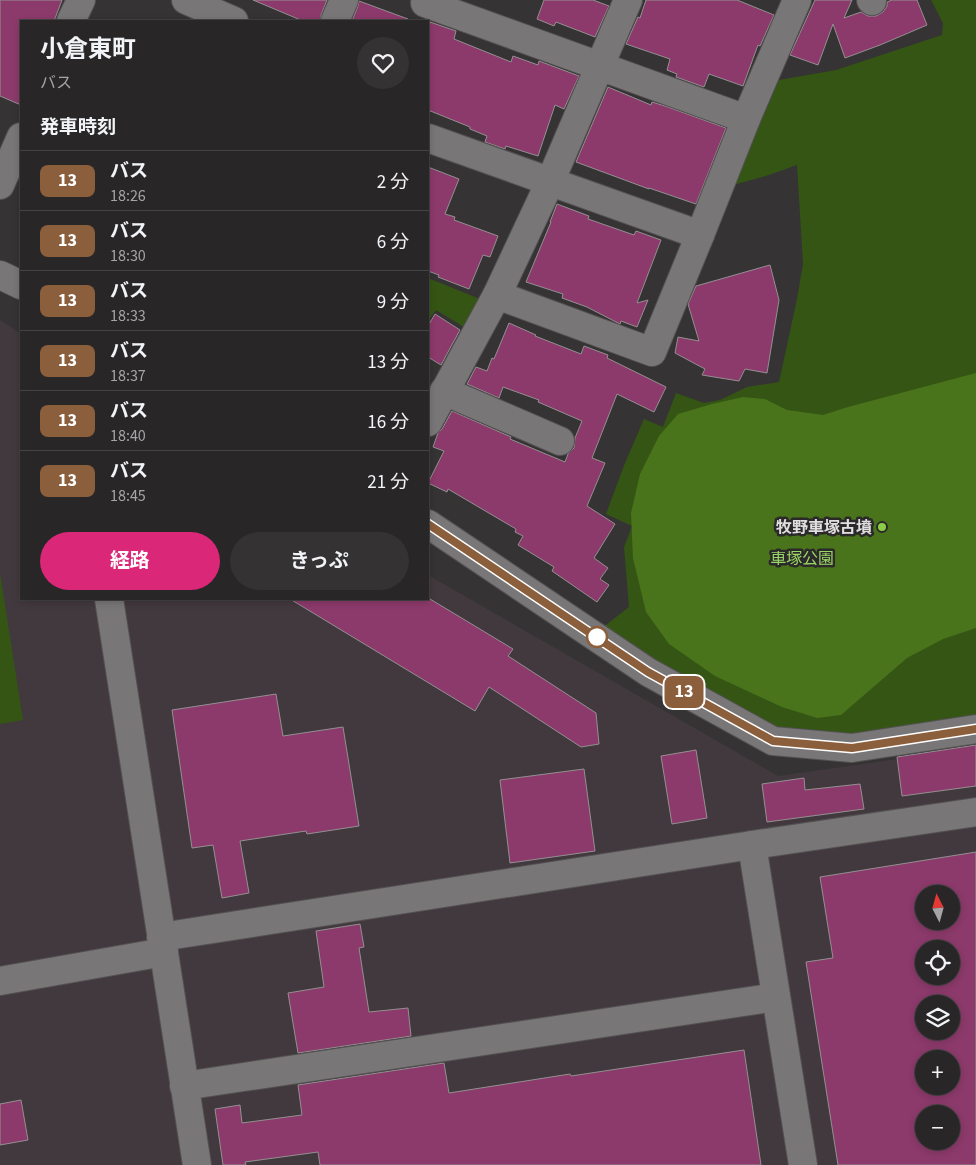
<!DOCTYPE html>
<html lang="ja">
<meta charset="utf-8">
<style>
:root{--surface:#282627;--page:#343233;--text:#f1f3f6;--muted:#a5a5a7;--line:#444344;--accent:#db2777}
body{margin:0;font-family:"Source Sans 3","Noto Sans JP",sans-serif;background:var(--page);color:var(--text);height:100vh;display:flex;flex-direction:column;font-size:19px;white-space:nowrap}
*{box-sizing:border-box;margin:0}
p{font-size:16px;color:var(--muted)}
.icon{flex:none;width:28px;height:28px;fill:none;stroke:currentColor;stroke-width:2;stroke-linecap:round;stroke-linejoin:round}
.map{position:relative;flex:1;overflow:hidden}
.panel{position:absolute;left:20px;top:20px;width:409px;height:580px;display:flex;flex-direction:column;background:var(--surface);border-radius:0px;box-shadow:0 2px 8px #0003,0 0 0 1px var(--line)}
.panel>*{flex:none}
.badge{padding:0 10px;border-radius:8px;font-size:18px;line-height:32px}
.needle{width:32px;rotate:354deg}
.buttons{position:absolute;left:915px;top:885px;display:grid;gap:10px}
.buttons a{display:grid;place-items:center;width:45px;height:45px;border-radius:50%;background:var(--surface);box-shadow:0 2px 8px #0003,0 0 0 1px var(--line);font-size:25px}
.map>.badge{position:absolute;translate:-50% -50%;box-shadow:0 0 0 2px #fff}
h2{padding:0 20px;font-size:19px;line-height:45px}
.round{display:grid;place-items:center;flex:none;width:52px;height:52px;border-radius:26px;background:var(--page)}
.summary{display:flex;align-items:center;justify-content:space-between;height:85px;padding:0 20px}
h1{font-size:24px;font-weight:700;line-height:38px}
.primary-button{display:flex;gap:10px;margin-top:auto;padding:10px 20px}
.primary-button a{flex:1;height:58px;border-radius:30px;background:var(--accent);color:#fff;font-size:20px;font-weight:700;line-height:58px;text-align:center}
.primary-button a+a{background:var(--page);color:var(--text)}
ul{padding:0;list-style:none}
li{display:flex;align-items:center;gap:15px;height:60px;padding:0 20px;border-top:1px solid var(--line)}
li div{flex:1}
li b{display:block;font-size:19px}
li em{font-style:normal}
li .badge{min-width:55px;font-weight:700;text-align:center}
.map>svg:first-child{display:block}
.built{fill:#42393e;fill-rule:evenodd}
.green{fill:#355514}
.forest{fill:#49741b}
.building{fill:#8c3a6b;stroke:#939091;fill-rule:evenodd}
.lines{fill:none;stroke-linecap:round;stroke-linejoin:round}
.minor-casing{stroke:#545152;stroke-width:30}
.minor{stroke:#787677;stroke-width:28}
.line-casing{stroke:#fff;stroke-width:11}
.line{stroke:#8b5e3c;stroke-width:8}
.poi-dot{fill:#8ace47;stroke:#2b292a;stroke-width:2}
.stop-dot{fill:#fff;stroke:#8b5e3c;stroke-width:2.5}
.labels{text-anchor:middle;stroke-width:5;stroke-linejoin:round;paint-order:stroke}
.poi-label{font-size:16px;font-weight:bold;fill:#e1dfe0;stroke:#2b292a;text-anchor:end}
.park-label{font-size:16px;fill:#9ad666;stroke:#2b292a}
</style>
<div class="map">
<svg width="976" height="1165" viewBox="0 0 976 1165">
<rect width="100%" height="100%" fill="#353334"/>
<path class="built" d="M0,320L21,334V599H428V575L778,776L976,748V1165H0ZM924,894H951V921H924ZM924,949H951V976H924ZM924,1004H951V1031H924ZM924,1059H951V1086H924ZM924,1114H951V1141H924Z"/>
<g class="green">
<polygon points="931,0 976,0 976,722 819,745 773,741 593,635 629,607 624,547 632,526 606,514 625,463 644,419 663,427 676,393 704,403 720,400 747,387 779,382 797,299 803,264 797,165 769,175 733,185 779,80 836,70 942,35 943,23"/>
<polygon points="428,278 480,299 464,327 436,310 428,321"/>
<polygon points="0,573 23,720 0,724"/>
</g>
<polygon class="forest" points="976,373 976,628 943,639 907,658 841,715 817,718 782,707 715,676 669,644 646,612 633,558 631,513 640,474 659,436 678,414 712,404 743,397 765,399 787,410 823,415 848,407"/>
<g class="building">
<polygon points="0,0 62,0 54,21 21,21 21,105 0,96"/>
<polygon points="253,0 327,0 321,15 320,21 303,21"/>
<polygon points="544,0 593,0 609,6 595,37 556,22 554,26 537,19"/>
<polygon points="646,0 737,0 774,15 760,46 758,45 743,86 709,74 704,87 676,77 677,74 667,70 670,59 626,44 638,17 640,18"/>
<polygon points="815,0 852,0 844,18 861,12 868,16 876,16 883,12 887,6 887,2 892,0 917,0 927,25 880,45 845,58 833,24 818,65 790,55"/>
<polygon points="359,1 408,19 408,21 352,21 358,6"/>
<polygon points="430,22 456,31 454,39 511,62 513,56 538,65 539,61 579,76 564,109 555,105 538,156 506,146 505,149 485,142 487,136 470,129 470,127 428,110 428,30"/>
<polygon points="608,87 651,105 652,102 665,106 726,128 696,204 649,188 649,189 576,162"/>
<polygon points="428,167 459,179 445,214 455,217 454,220 498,236 490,257 483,255 469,289 438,277 439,275 428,271"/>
<polygon points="557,204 589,216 588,219 634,235 636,231 661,240 637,303 648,300 637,327 621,321 620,324 616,322 587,307 562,298 563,294 526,282 551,222 550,222"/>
<polygon points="770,265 779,300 767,373 745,369 739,381 702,375 705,369 675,353 678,337 699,341 688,304 696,286"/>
<polygon points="435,314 460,330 441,365 428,357 428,326"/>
<polygon points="509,323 536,335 535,336 581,354 584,346 608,355 607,358 666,387 654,412 617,394 592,458 605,463 587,506 615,524 594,558 608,568 600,579 609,585 597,602 552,571 554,567 518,545 523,536 515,532 516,529 448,489 447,492 428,483 444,451 433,447 438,433 442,429 452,411 511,437 510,439 565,462 568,454 574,448 575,438 582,421 538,402 539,400 503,387 499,398 467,384 476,367 487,371 492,358 494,359"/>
<polygon points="290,599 430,599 513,649 508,656 596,713 599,744 581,747 489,687 475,711"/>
<polygon points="276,694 283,736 343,727 359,826 307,834 306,831 240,841 249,893 222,898 213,845 192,848 172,710"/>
<polygon points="976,745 976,786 902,796 897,757"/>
<polygon points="696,750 707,818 672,824 661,756"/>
<polygon points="584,769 595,851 510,863 500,780"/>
<polygon points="804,778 805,790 860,784 864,809 767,822 762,784"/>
<path d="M976,852V1165H838L806,962L833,958L820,877ZM924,894H951V921H924ZM924,949H951V976H924ZM924,1004H951V1031H924ZM924,1059H951V1086H924ZM924,1114H951V1141H924Z"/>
<polygon points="360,924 364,947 359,948 369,1012 408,1008 411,1036 298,1053 288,993 324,987 316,931"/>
<polygon points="744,1050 761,1165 320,1165 318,1152 245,1162 246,1165 223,1165 215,1109 240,1105 242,1123 302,1115 298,1085 444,1063 449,1093 570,1074 571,1076"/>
<polygon points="21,1100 28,1140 0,1145 0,1104"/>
</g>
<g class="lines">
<defs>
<g id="minor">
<polyline points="186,0 234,21"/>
<polyline points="871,0 872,1"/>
<polyline points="425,3 746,119"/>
<polyline points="71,21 81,0"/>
<polyline points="335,21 344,0"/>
<polyline points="428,138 700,235"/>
<polyline points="0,185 21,137"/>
<polyline points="0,275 21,285"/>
<polyline points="497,295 652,352 700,235 746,119 797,0"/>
<polyline points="444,391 560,441"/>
<polyline points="428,422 497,295 550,182 628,0"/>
<polyline points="428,524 648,672 773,741 852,748 976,729"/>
<polyline points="109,599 197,1165"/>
<polyline points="752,845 803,1165"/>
<polyline points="161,937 752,845 976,812"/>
<polyline points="0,981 164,952"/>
<polyline points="184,1086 776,997"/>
</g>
</defs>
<use href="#minor" class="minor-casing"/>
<use href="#minor" class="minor"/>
</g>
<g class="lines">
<defs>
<polyline id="line" points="428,524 648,672 773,741 852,748 976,729"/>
</defs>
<use href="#line" class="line-casing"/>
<use href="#line" class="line"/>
</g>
<circle class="poi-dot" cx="882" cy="527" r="5"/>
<circle class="stop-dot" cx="597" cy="637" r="10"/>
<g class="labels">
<g class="poi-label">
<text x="872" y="533">牧野車塚古墳</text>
</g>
<g class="park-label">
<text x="802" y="564">車塚公園</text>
</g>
</g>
</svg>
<div class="buttons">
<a><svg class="needle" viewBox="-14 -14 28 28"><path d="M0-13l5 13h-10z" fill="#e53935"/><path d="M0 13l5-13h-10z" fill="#a5a5a7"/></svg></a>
<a><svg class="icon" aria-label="locate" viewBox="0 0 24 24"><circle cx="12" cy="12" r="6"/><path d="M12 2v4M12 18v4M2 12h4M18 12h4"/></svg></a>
<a><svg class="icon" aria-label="layers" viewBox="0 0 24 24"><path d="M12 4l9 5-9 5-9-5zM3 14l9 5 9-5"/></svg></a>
<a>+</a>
<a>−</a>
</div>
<b class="badge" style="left:684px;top:692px;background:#8b5e3c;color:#fff">13</b>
<section class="panel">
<div class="summary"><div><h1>小倉東町</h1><p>バス</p></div><a class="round"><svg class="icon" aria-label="heart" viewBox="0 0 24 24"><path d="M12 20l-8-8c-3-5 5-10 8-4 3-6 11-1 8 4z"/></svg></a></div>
<h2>発車時刻</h2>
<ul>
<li><span class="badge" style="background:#8b5e3c;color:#fff">13</span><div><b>バス</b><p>18:26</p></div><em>2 分</em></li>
<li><span class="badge" style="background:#8b5e3c;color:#fff">13</span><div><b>バス</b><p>18:30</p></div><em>6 分</em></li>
<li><span class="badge" style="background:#8b5e3c;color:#fff">13</span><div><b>バス</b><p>18:33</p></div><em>9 分</em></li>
<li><span class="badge" style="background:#8b5e3c;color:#fff">13</span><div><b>バス</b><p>18:37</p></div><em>13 分</em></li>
<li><span class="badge" style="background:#8b5e3c;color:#fff">13</span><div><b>バス</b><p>18:40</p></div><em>16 分</em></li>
<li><span class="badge" style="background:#8b5e3c;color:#fff">13</span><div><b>バス</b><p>18:45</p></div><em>21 分</em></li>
</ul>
<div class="primary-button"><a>経路</a><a>きっぷ</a></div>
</section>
</div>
